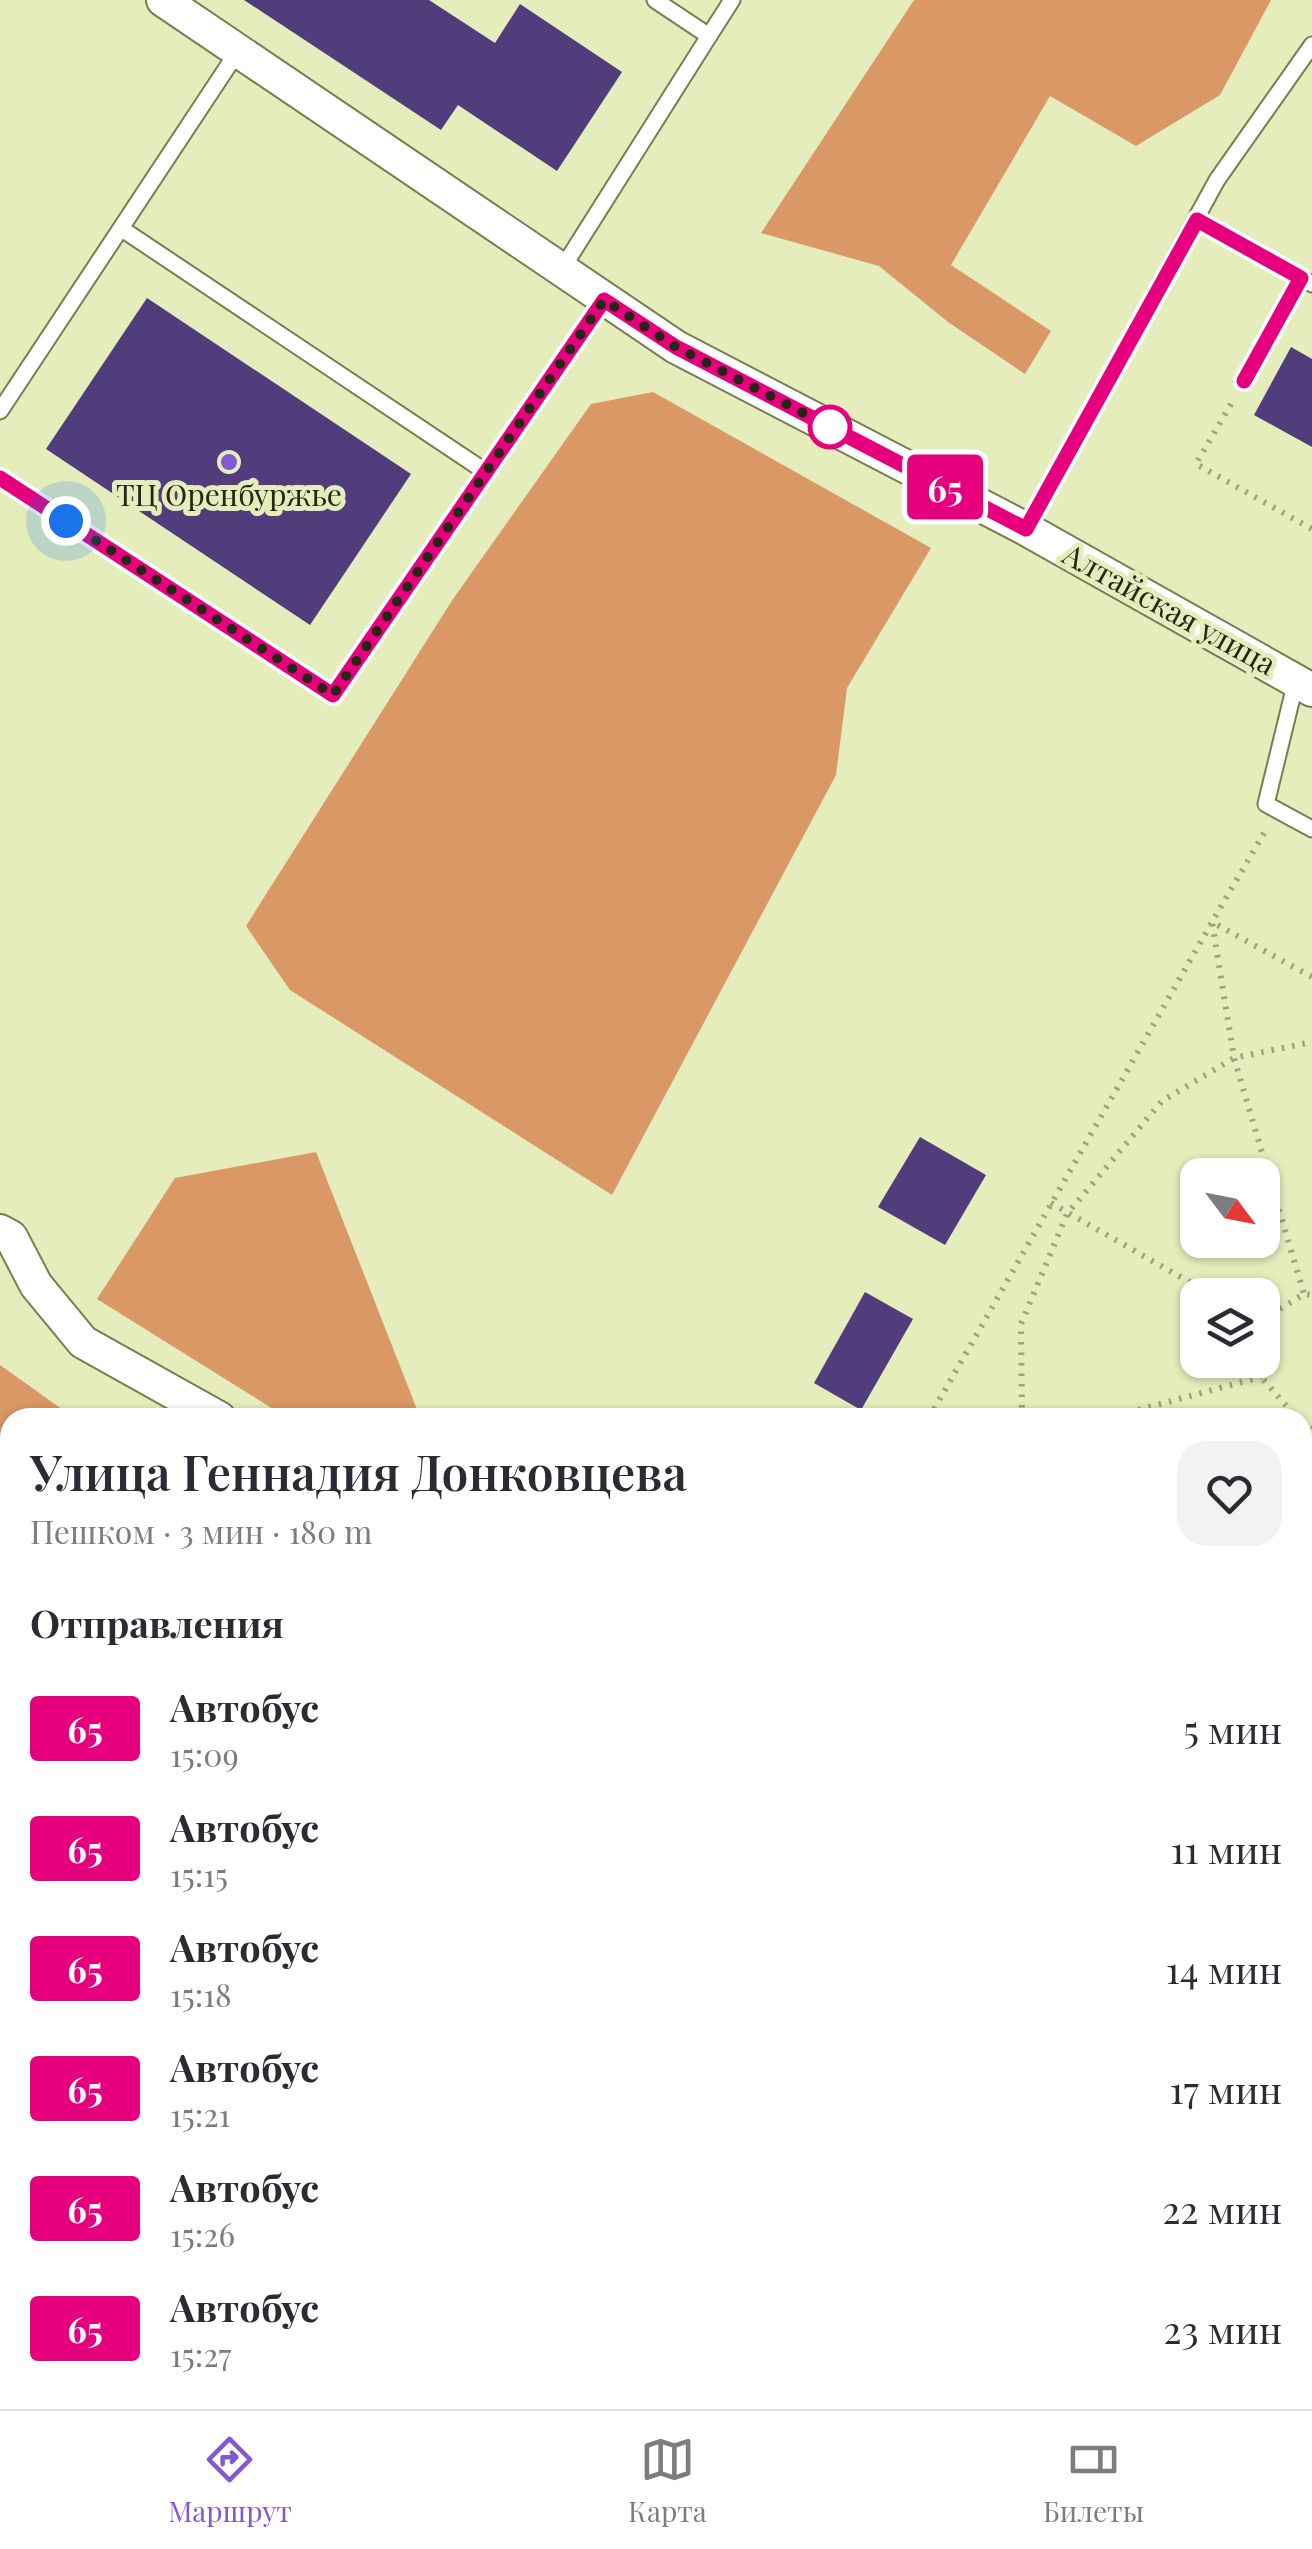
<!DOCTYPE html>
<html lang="ru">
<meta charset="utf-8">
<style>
:root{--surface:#fff;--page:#f2f2f3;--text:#2b2b33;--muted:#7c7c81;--line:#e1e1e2;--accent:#8358d1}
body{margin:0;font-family:"Playfair Display",serif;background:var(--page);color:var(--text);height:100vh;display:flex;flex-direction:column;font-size:38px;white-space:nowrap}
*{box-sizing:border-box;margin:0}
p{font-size:32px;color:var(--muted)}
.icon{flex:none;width:55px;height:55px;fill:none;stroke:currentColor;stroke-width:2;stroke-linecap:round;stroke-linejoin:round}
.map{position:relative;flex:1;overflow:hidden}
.drawer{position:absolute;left:0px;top:1408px;width:1312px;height:1002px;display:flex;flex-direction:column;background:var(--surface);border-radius:30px 30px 0 0;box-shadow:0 2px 8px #0004}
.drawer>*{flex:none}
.badge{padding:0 20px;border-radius:8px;font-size:35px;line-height:65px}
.needle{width:65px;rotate:122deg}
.buttons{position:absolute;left:1180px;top:1158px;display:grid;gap:20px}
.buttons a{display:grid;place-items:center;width:100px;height:100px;border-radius:20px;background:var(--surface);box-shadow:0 2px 8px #0004;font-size:50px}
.you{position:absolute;width:50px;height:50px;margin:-25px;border:8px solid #fff;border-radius:50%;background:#1a73e8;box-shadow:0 0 0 15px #1a73e833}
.map>.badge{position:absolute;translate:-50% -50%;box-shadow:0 0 0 5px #fff}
h2{padding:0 30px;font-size:38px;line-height:90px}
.round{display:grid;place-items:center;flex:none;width:105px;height:105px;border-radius:30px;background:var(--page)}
.headline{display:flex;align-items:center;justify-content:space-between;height:170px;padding:0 30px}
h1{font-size:48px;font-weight:600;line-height:75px}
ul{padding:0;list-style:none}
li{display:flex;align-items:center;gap:30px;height:120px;padding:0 30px}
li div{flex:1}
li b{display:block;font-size:38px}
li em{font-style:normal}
li .badge{min-width:110px;font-weight:700;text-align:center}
.tab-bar{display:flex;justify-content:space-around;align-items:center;height:140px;border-top:2px solid var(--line);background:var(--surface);font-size:28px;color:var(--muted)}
.tab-bar a{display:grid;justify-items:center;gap:5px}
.tab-bar .on{color:var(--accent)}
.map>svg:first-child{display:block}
.built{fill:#d8e2a9}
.forest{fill:#da9867}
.building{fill:#513d7b}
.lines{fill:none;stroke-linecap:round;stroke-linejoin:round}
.lane-casing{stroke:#777f51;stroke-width:19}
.street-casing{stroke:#777f51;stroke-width:36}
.path{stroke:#9da37d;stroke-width:6;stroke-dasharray:2.5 8;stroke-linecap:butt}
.lane{stroke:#fff;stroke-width:15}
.street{stroke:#fff;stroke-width:32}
.line-casing{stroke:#fff;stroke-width:22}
.line{stroke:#e6007e;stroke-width:15}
.walk{stroke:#242714;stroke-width:10;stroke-dasharray:0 18}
.stop-dot{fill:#fff;stroke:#e6007e;stroke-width:5}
.poi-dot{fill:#8358d1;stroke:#e4edbb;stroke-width:4}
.labels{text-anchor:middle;stroke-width:10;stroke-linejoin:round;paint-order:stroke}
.poi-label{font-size:30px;fill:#242714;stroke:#e4edbb}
.street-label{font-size:30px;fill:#242714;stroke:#e4edbb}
</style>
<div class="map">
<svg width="1312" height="2409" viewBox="0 0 1312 2409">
<rect width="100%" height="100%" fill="#e4edbb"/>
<polygon class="built" points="405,2400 867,2400 862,2409 399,2409"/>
<g class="forest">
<polygon points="914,0 1271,0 1220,95 1136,146 1050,96 951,265 1051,331 1025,374 948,322 879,266 761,233"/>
<polygon points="653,392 931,548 847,688 836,775 612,1195 290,990 246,926 453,599 591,404"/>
<polygon points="316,1152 420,1417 286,1417 97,1299 175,1178"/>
<polygon points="0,1365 73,1417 10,1418 10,1940 0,1955"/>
</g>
<g class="building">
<polygon points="244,0 429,0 495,43 520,4 622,72 557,171 458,105 441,130"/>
<polygon points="147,298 411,474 310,625 46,449"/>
<polygon points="1291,347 1312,359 1312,447 1254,415"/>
<polygon points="920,1137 986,1175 945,1245 878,1207"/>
<polygon points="865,1292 913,1319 861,1410 814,1383"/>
<polygon points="10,1972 10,2059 0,2074 0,1988"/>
<polygon points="1302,2203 1312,2208 1312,2315 1302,2310"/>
<polygon points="89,2400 204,2400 198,2409 83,2409"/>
<polygon points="909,2400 1008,2400 1002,2409 903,2409"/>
</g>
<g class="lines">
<defs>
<g id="lane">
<polyline points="709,36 732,0"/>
<polyline points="1197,220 1312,284"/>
<polyline points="122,229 486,472"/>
<polyline points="560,272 709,36 655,0"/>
<polyline points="1244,381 1301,277"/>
<polyline points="0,411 238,51"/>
<polyline points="0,477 333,695 604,301"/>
<polyline points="1026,529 1217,180 1312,45"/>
<polyline points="1296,681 1266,804 1312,829"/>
<polyline points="1302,1785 1312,1768"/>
<polyline points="1302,1867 1312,1873"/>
<polyline points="1302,2389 1312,2393"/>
<polyline points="259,2409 264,2400"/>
<polyline points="1059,2409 1064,2400"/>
</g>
<g id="street">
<polyline points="163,0 676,347 1026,529 1312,690"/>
<polyline points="0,1231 11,1237 36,1285 83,1342 219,1418"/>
<polyline points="1302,2000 1312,2005"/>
<polyline points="0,2113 10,2098"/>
</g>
</defs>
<use href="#lane" class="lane-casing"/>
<use href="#street" class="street-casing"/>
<g class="path">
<polyline points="1231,404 1196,464 1312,529"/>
<polyline points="1264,833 1212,922 1234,1058 1304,1294"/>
<polyline points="1051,1203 1212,1295"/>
<polyline points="1262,1320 1304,1294 1312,1295"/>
<polyline points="1260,1360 1261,1377 1297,1418"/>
<polyline points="929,1418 1212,922 1312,977"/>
<polyline points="1022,1418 1021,1324 1067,1214 1162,1101 1234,1058 1312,1042"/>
<polyline points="1108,1418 1261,1377"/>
<polyline points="1302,1421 1312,1428"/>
<polyline points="1302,1539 1312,1474"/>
<polyline points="1302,1724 1312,1729"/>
</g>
<use href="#lane" class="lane"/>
<use href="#street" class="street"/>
</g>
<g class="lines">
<defs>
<polyline id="line" points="0,478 333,695 604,300 676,347 1026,529 1197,220 1301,278 1244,381"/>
</defs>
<use href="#line" class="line-casing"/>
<use href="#line" class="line"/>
<polyline class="walk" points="66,521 333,695 604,300 676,347 830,427"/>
</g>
<circle class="stop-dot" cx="830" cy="427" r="20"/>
<circle class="poi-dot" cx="229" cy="462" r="10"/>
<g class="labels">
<g class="poi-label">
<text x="229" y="506">ТЦ Оренбуржье</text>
</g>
<g class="street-label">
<text transform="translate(1169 610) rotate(29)" y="10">Алтайская улица</text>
</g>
</g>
</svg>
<div class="buttons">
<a><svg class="needle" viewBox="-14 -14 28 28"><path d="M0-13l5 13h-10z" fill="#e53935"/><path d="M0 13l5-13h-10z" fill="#7c7c81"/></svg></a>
<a><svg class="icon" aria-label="layers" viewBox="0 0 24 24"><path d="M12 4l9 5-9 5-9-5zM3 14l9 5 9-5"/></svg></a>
</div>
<div class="you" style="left:66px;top:521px"></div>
<b class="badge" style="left:945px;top:487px;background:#e6007e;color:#fff">65</b>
<section class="drawer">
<div class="headline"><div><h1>Улица Геннадия Донковцева</h1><p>Пешком · 3 мин · 180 m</p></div><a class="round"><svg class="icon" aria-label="heart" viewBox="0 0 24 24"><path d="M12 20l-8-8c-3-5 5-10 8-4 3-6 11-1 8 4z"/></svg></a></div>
<h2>Отправления</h2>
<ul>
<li><span class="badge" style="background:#e6007e;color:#fff">65</span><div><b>Автобус</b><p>15:09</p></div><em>5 мин</em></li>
<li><span class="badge" style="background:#e6007e;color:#fff">65</span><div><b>Автобус</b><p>15:15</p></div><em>11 мин</em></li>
<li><span class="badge" style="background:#e6007e;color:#fff">65</span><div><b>Автобус</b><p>15:18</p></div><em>14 мин</em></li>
<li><span class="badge" style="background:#e6007e;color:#fff">65</span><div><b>Автобус</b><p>15:21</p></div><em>17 мин</em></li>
<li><span class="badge" style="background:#e6007e;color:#fff">65</span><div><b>Автобус</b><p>15:26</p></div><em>22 мин</em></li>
<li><span class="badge" style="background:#e6007e;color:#fff">65</span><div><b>Автобус</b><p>15:27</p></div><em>23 мин</em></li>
</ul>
</section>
</div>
<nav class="tab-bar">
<a class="on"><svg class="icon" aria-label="directions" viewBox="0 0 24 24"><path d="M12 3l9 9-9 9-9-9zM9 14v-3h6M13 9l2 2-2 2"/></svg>Маршрут</a>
<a><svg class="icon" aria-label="map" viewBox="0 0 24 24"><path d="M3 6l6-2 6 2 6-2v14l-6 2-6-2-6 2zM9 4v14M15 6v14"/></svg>Карта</a>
<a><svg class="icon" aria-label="tickets" viewBox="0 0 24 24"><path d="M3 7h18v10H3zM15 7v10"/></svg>Билеты</a>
</nav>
